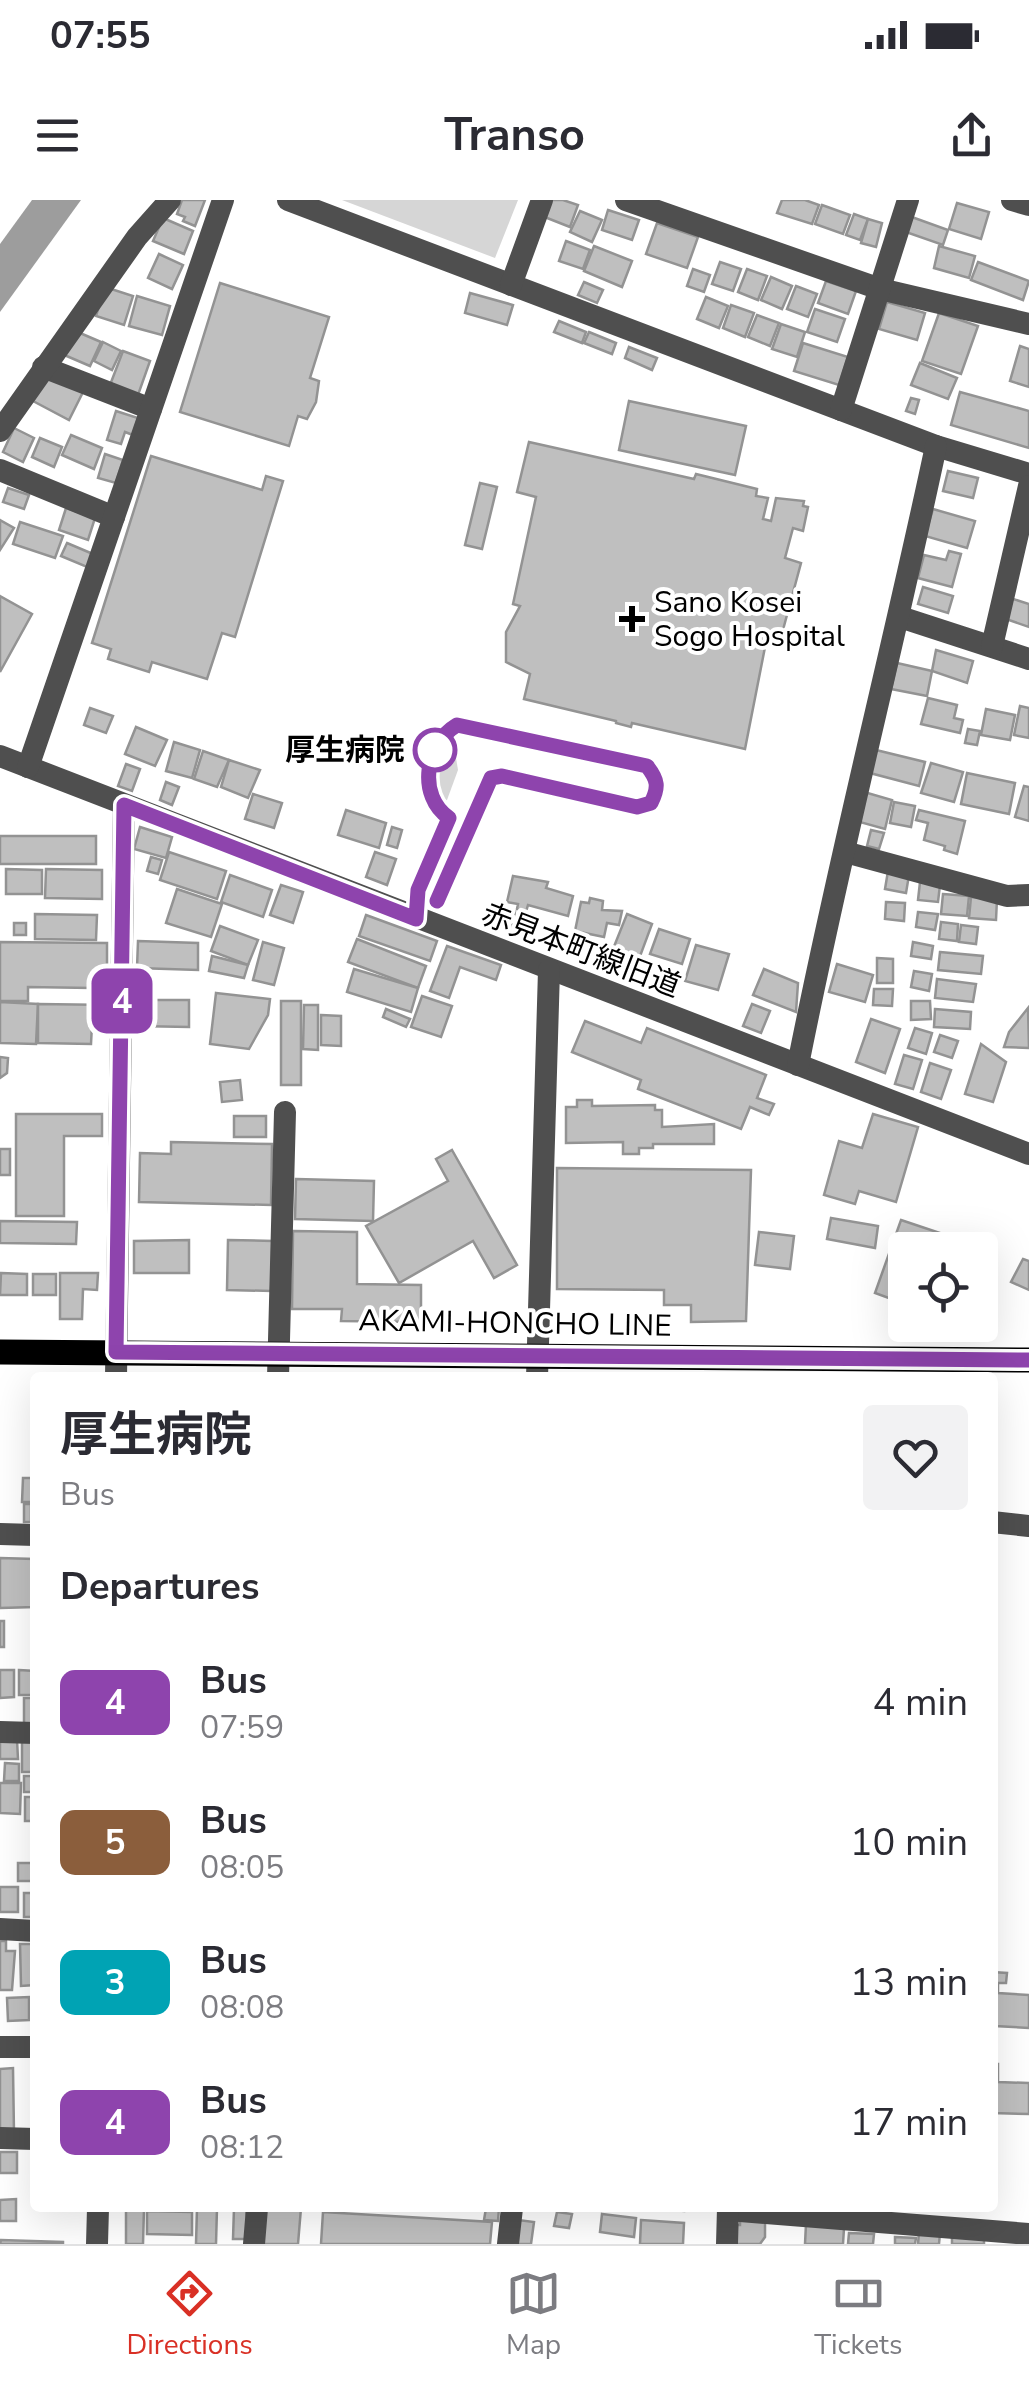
<!DOCTYPE html>
<meta charset="utf-8">
<style>
:root{--surface:#fff;--page:#f2f2f3;--text:#2b2b33;--muted:#7c7c81;--line:#e1e1e2;--accent:#d93025}
body{margin:0;font-family:"Nunito Sans","Noto Sans JP",sans-serif;background:var(--page);color:var(--text);height:100vh;display:flex;flex-direction:column;font-size:38px;white-space:nowrap}
*{box-sizing:border-box;margin:0}
p{font-size:32px;color:var(--muted)}
.icon{flex:none;width:55px;height:55px;fill:none;stroke:currentColor;stroke-width:2;stroke-linecap:round;stroke-linejoin:round}
.map{position:relative;flex:1;overflow:hidden}
.drawer{position:absolute;left:30px;top:1172px;width:968px;height:840px;display:flex;flex-direction:column;background:var(--surface);border-radius:10px;box-shadow:0 10px 40px #0002}
.drawer>*{flex:none}
.badge{padding:0 20px;border-radius:15px;font-size:35px;line-height:65px}
.controls{position:absolute;left:888px;top:1032px;display:grid;gap:20px}
.controls a{display:grid;place-items:center;width:110px;height:110px;border-radius:10px;background:var(--surface);box-shadow:0 10px 40px #0002;font-size:50px}
.map>.badge{position:absolute;translate:-50% -50%;box-shadow:0 0 0 5px #fff}
h2{padding:0 30px;font-size:38px;line-height:90px}
.round{display:grid;place-items:center;flex:none;width:105px;height:105px;border-radius:10px;background:var(--page)}
.overview{display:flex;align-items:center;justify-content:space-between;height:170px;padding:0 30px}
h1{font-size:48px;font-weight:700;line-height:75px}
ul{padding:0;list-style:none}
li{display:flex;align-items:center;gap:30px;height:140px;padding:0 30px}
li div{flex:1}
li b{display:block;font-size:38px}
li em{font-style:normal}
li .badge{min-width:110px;font-weight:700;text-align:center}
.status{display:flex;justify-content:space-between;align-items:center;height:70px;padding:0 50px;background:var(--surface);direction:ltr}
.status svg{height:28px;fill:currentColor}
header{display:flex;justify-content:space-between;align-items:center;height:130px;padding:0 30px;background:var(--surface);font-size:45px;font-weight:700}
.menu{display:flex;justify-content:space-around;align-items:center;height:140px;border-top:2px solid var(--line);background:var(--surface);font-size:28px;color:var(--muted)}
.menu a{display:grid;justify-items:center;gap:5px}
.menu .on{color:var(--accent)}
.map>svg:first-child{display:block}
.green{fill:#d6d6d6}
.water{fill:#9d9d9d}
.building{fill:#bfbfbf;stroke:#939393;stroke-width:2.5}
.lines{fill:none;stroke-linecap:round;stroke-linejoin:round}
.minor{stroke:#4f4f4f;stroke-width:22}
.major{stroke:#000;stroke-width:25}
.line-casing{stroke:#fff;stroke-width:22}
.line{stroke:#8e44ad;stroke-width:15}
.poi-dot{fill:#000;stroke:#fff;stroke-width:4}
.stop-dot{fill:#fff;stroke:#8e44ad;stroke-width:5}
.labels{text-anchor:middle;stroke-width:8;stroke-linejoin:round;paint-order:stroke}
.poi-label{font-size:30px;fill:#000;stroke:#fff;text-anchor:start}
.stop-label{font-size:30px;font-weight:bold;fill:#000;stroke:#fff;text-anchor:end}
.street-label{font-size:30px;fill:#000;stroke:#fff}
</style>
<div class="status"><b>07:55</b><svg viewBox="0 0 49 12"><path d="M0 12V9h3v3zM5 12V6h3v6zM10 12V3h3v9zM15 12V0h3v12zM26 1h20v11H26zM47 4h2v5h-2z"/></svg></div>
<header><svg class="icon" aria-label="menu" viewBox="0 0 24 24"><path d="M4 6h16M4 12h16M4 18h16"/></svg>Transo<svg class="icon" aria-label="share" viewBox="0 0 24 24"><path d="M12 15V3M7 8l5-5 5 5M5 13v7h14v-7"/></svg></header>
<div class="map">
<svg width="1029" height="2044" viewBox="0 0 1029 2044">
<rect width="100%" height="100%" fill="#fff"/>
<g class="green">
<polygon points="342,0 518,0 495,58"/>
<polygon points="453,540 458,570 447,600 444,602 436,574 445,542"/>
</g>
<polygon class="water" points="32,0 81,0 0,112 0,44"/>
<g class="building">
<polygon points="182,0 205,0 195,26 183,21 185,17 177,14"/>
<polygon points="548,0 563,0 578,5 570,27 542,16"/>
<polygon points="782,0 805,0 819,5 812,24 777,13"/>
<polygon points="957,3 989,12 981,39 949,29"/>
<polygon points="822,5 850,15 843,34 815,24"/>
<polygon points="608,10 639,20 632,40 602,30"/>
<polygon points="580,11 602,20 592,42 570,32"/>
<polygon points="854,14 868,19 860,40 846,35"/>
<polygon points="909,16 948,30 943,45 903,31"/>
<polygon points="163,18 193,31 184,54 153,41"/>
<polygon points="868,19 882,23 876,47 861,43"/>
<polygon points="657,23 698,37 687,68 646,54"/>
<polygon points="566,41 590,50 583,69 559,61"/>
<polygon points="594,46 632,61 622,87 584,71"/>
<polygon points="939,46 975,56 969,78 934,68"/>
<polygon points="159,54 183,65 172,89 148,78"/>
<polygon points="720,62 741,69 733,91 712,84"/>
<polygon points="978,62 1029,81 1023,100 971,80"/>
<polygon points="693,69 710,75 704,92 687,86"/>
<polygon points="747,69 767,76 758,100 738,92"/>
<polygon points="771,77 792,86 782,109 761,100"/>
<polygon points="826,81 856,91 848,114 818,103"/>
<polygon points="584,82 603,90 597,103 578,95"/>
<polygon points="220,83 329,117 310,178 319,181 316,202 307,219 298,216 289,246 180,212"/>
<polygon points="796,86 817,94 808,117 787,109"/>
<polygon points="105,87 133,96 124,125 96,116"/>
<polygon points="470,93 513,105 507,125 465,113"/>
<polygon points="137,96 170,106 162,135 129,126"/>
<polygon points="706,97 728,106 719,128 697,119"/>
<polygon points="887,102 925,113 917,140 879,129"/>
<polygon points="731,105 754,113 745,137 723,128"/>
<polygon points="815,109 845,119 837,142 807,132"/>
<polygon points="939,113 978,126 961,174 922,161"/>
<polygon points="757,115 779,123 770,146 748,137"/>
<polygon points="559,121 586,132 582,143 554,132"/>
<polygon points="781,124 805,132 797,157 772,149"/>
<polygon points="73,130 101,142 90,166 62,154"/>
<polygon points="589,132 616,143 612,154 584,143"/>
<polygon points="103,142 121,151 112,170 94,161"/>
<polygon points="803,143 848,157 839,185 794,171"/>
<polygon points="1020,146 1029,149 1029,187 1010,181"/>
<polygon points="629,147 657,158 652,170 625,158"/>
<polygon points="123,151 150,161 138,195 110,185"/>
<polygon points="920,163 957,178 948,199 911,185"/>
<polygon points="46,174 83,192 69,220 33,201"/>
<polygon points="960,192 1029,211 1029,248 951,225"/>
<polygon points="911,198 919,200 915,214 906,211"/>
<polygon points="629,201 746,226 735,275 619,250"/>
<polygon points="116,211 138,218 133,235 125,232 121,244 107,240"/>
<polygon points="14,228 34,238 23,262 3,252"/>
<polygon points="71,235 102,248 94,269 62,255"/>
<polygon points="40,238 62,247 54,267 32,257"/>
<polygon points="529,242 694,279 696,274 757,289 756,296 768,298 763,319 771,321 776,298 804,301 803,306 808,307 803,331 793,328 785,358 801,363 780,441 767,437 745,549 632,523 631,527 616,523 616,521 524,499 530,474 506,462 506,432 520,406 513,404 536,297 517,292"/>
<polygon points="105,254 123,260 116,283 98,278"/>
<polygon points="151,256 262,290 266,276 283,281 235,437 222,433 207,479 152,462 149,472 108,459 111,449 92,443"/>
<polygon points="948,271 978,278 973,298 943,291"/>
<polygon points="480,283 497,287 482,349 465,345"/>
<polygon points="8,288 29,295 24,309 3,302"/>
<polygon points="66,308 95,318 88,340 59,330"/>
<polygon points="933,309 975,321 967,348 925,336"/>
<polygon points="0,320 14,328 0,350"/>
<polygon points="20,322 63,336 55,358 13,344"/>
<polygon points="67,343 93,354 87,367 61,356"/>
<polygon points="949,351 961,354 952,387 918,378 924,355 946,360"/>
<polygon points="923,387 953,396 948,413 918,404"/>
<polygon points="0,396 32,414 0,472"/>
<polygon points="1010,398 1029,404 1029,427 1003,418"/>
<polygon points="936,450 973,461 967,483 932,471"/>
<polygon points="897,463 932,471 927,496 891,489"/>
<polygon points="928,498 957,505 954,518 963,520 960,533 921,524"/>
<polygon points="1020,506 1029,508 1029,538 1014,535"/>
<polygon points="90,508 113,516 106,533 84,525"/>
<polygon points="986,509 1015,515 1010,540 981,535"/>
<polygon points="136,527 167,540 155,566 125,554"/>
<polygon points="968,529 980,531 977,545 965,543"/>
<polygon points="174,542 200,550 192,578 166,571"/>
<polygon points="876,550 925,562 919,586 870,573"/>
<polygon points="203,551 229,560 217,587 194,579"/>
<polygon points="229,560 260,570 248,598 221,587"/>
<polygon points="931,563 963,572 954,602 921,593"/>
<polygon points="126,564 140,569 132,591 118,586"/>
<polygon points="967,573 1015,583 1009,614 961,604"/>
<polygon points="166,582 179,587 172,605 160,600"/>
<polygon points="1024,586 1029,587 1029,621 1015,617"/>
<polygon points="864,592 892,600 885,629 856,621"/>
<polygon points="253,594 282,603 274,628 245,619"/>
<polygon points="894,602 915,606 911,627 890,623"/>
<polygon points="346,610 386,623 379,648 338,635"/>
<polygon points="919,610 965,621 957,654 944,650 945,646 924,640 928,623 916,620"/>
<polygon points="140,627 172,637 166,658 134,649"/>
<polygon points="392,627 402,630 397,648 387,645"/>
<polygon points="871,630 884,633 879,649 867,646"/>
<rect x="0" y="636" width="96" height="28"/>
<polygon points="169,652 226,671 217,699 160,680"/>
<polygon points="375,652 396,659 387,685 366,677"/>
<polygon points="151,657 162,660 158,674 147,671"/>
<polygon points="6,669 42,670 42,694 6,694"/>
<polygon points="46,669 102,670 102,699 45,698"/>
<polygon points="888,671 909,675 906,693 885,689"/>
<polygon points="230,675 272,690 263,717 221,702"/>
<polygon points="513,676 548,682 546,688 573,696 568,716 528,705 526,712 517,709 518,704 507,702"/>
<polygon points="920,682 940,685 938,702 918,700"/>
<polygon points="281,685 303,692 293,723 270,715"/>
<polygon points="177,689 222,704 211,737 166,723"/>
<polygon points="943,694 969,696 967,716 941,714"/>
<polygon points="971,697 997,699 996,720 969,718"/>
<polygon points="590,698 603,701 602,710 622,711 619,725 607,723 604,737 575,731 581,702 589,703"/>
<polygon points="886,702 905,703 904,721 885,719"/>
<polygon points="504,710 515,711 512,730 502,728"/>
<polygon points="918,712 938,714 935,730 916,727"/>
<polygon points="35,714 97,715 96,740 35,739"/>
<polygon points="627,714 652,724 639,759 613,749"/>
<polygon points="366,715 437,741 430,761 359,736"/>
<polygon points="941,722 958,724 957,741 939,739"/>
<rect x="14" y="723" width="12" height="12"/>
<polygon points="961,725 978,727 976,744 959,742"/>
<polygon points="220,726 258,740 248,765 211,751"/>
<polygon points="659,729 690,739 682,764 650,754"/>
<polygon points="357,739 426,766 418,788 348,762"/>
<polygon points="138,741 198,743 198,770 137,768"/>
<polygon points="0,742 107,743 107,781 92,788 28,787 28,801 0,801"/>
<polygon points="263,742 284,748 274,785 253,780"/>
<polygon points="913,742 933,746 931,759 911,756"/>
<polygon points="696,745 729,754 718,790 685,781"/>
<polygon points="447,746 501,765 496,780 460,767 449,798 430,791"/>
<polygon points="940,752 983,756 981,774 938,770"/>
<polygon points="212,756 248,765 244,778 209,771"/>
<polygon points="877,758 893,759 893,783 877,783"/>
<polygon points="837,764 873,775 865,802 829,792"/>
<polygon points="354,769 418,788 411,812 347,792"/>
<polygon points="764,769 798,783 796,812 753,795"/>
<polygon points="914,771 932,774 929,791 911,787"/>
<polygon points="937,779 976,784 973,802 935,798"/>
<polygon points="874,789 893,789 892,806 873,805"/>
<polygon points="216,793 270,799 268,815 249,849 210,844"/>
<polygon points="422,796 452,806 441,837 411,827"/>
<polygon points="136,800 189,800 189,827 136,826"/>
<rect x="281" y="801" width="20" height="84"/>
<polygon points="911,801 930,801 931,819 911,820"/>
<polygon points="0,802 38,804 36,844 0,843"/>
<polygon points="38,804 111,805 111,824 92,824 91,844 38,843"/>
<polygon points="752,804 770,811 761,833 743,826"/>
<polygon points="304,805 318,805 318,850 303,849"/>
<polygon points="1028,808 1029,848 1004,847 1009,832"/>
<polygon points="386,809 410,819 406,827 383,817"/>
<polygon points="935,809 971,812 970,829 934,827"/>
<polygon points="321,815 341,816 341,846 321,845"/>
<polygon points="871,819 900,829 885,873 856,862"/>
<polygon points="585,821 641,843 647,828 766,875 757,898 774,904 769,915 750,907 741,929 638,889 641,880 572,852"/>
<polygon points="915,828 932,833 926,854 908,848"/>
<polygon points="940,835 958,841 952,858 934,852"/>
<polygon points="981,844 1006,862 993,902 965,894"/>
<polygon points="904,855 922,860 913,889 895,884"/>
<polygon points="0,857 8,858 7,873 0,878"/>
<polygon points="930,863 951,870 941,899 921,892"/>
<polygon points="240,880 242,900 222,902 220,882"/>
<polygon points="577,900 592,900 592,906 655,905 655,910 662,910 662,927 714,924 714,944 653,944 653,948 639,948 639,954 623,954 623,942 566,943 566,907 577,907"/>
<polygon points="16,914 102,914 102,936 64,936 64,1016 16,1016"/>
<polygon points="873,914 918,927 896,1002 859,991 855,1004 824,995 839,941 862,948"/>
<rect x="234" y="916" width="32" height="21"/>
<polygon points="171,942 272,944 271,1005 139,1002 140,953 171,954"/>
<rect x="0" y="949" width="10" height="26"/>
<polygon points="452,950 517,1065 494,1078 473,1041 399,1083 366,1026 448,981 436,959"/>
<polygon points="557,968 751,970 746,1121 691,1122 691,1105 664,1105 664,1090 557,1089"/>
<polygon points="296,979 374,981 373,1021 295,1019"/>
<polygon points="831,1018 878,1026 875,1048 827,1039"/>
<polygon points="901,1020 943,1034 937,1050 905,1050 905,1104 875,1093"/>
<polygon points="0,1021 77,1022 76,1044 0,1043"/>
<polygon points="293,1031 357,1032 357,1084 421,1085 421,1122 341,1121 342,1109 292,1109"/>
<polygon points="759,1032 794,1036 790,1069 755,1065"/>
<polygon points="189,1040 189,1073 134,1073 134,1041"/>
<polygon points="228,1040 273,1041 271,1091 227,1090"/>
<polygon points="1023,1059 1029,1061 1029,1090 1011,1082"/>
<polygon points="1,1073 27,1074 27,1095 0,1095"/>
<polygon points="60,1073 98,1073 97,1090 83,1089 82,1119 60,1119"/>
<rect x="33" y="1074" width="23" height="21"/>
<polygon points="23,1278 35,1278 35,1302 22,1302"/>
<rect x="24" y="1304" width="7" height="18"/>
<polygon points="0,1358 35,1359 35,1407 0,1408"/>
<rect x="0" y="1421" width="4" height="26"/>
<polygon points="0,1470 14,1470 14,1497 0,1498"/>
<polygon points="19,1470 35,1471 35,1495 19,1495"/>
<rect x="24" y="1498" width="11" height="29"/>
<polygon points="0,1540 17,1540 18,1559 0,1559"/>
<rect x="22" y="1540" width="13" height="32"/>
<polygon points="5,1563 19,1564 19,1581 4,1581"/>
<polygon points="24,1576 34,1576 33,1592 24,1592"/>
<polygon points="0,1583 21,1583 20,1614 0,1613"/>
<rect x="25" y="1597" width="10" height="24"/>
<rect x="18" y="1663" width="17" height="18"/>
<rect x="0" y="1687" width="18" height="25"/>
<rect x="24" y="1693" width="11" height="24"/>
<polygon points="0,1741 6,1741 6,1751 15,1751 12,1790 0,1790"/>
<polygon points="20,1744 35,1744 35,1785 21,1786"/>
<polygon points="992,1772 1007,1773 1006,1783 998,1783 998,1793 1029,1795 1029,1828 995,1826"/>
<polygon points="29,1797 29,1820 8,1821 7,1798"/>
<polygon points="992,1864 998,1864 998,1882 1029,1883 1029,1914 992,1913"/>
<polygon points="13,1868 14,1933 0,1933 0,1869"/>
<rect x="0" y="1952" width="17" height="21"/>
<polygon points="16,1999 16,2021 0,2021 0,2000"/>
<polygon points="197,2008 217,2008 216,2044 196,2044"/>
<polygon points="234,2008 246,2008 249,2039 233,2039"/>
<polygon points="266,2008 301,2008 298,2044 263,2044"/>
<polygon points="486,2008 499,2008 498,2021 484,2020"/>
<polygon points="638,2008 684,2008 684,2011"/>
<polygon points="126,2009 144,2009 143,2044 126,2044"/>
<polygon points="147,2011 192,2012 192,2035 147,2034"/>
<polygon points="323,2012 492,2022 490,2044 321,2044"/>
<polygon points="557,2012 572,2014 569,2028 554,2026"/>
<polygon points="602,2014 636,2018 634,2037 600,2032"/>
<polygon points="518,2020 534,2022 531,2044 515,2044"/>
<polygon points="641,2020 684,2023 683,2044 640,2044"/>
<polygon points="740,2020 765,2020 765,2037 760,2044 729,2044 730,2025 740,2025"/>
<polygon points="806,2024 844,2028 843,2044 805,2044"/>
<polygon points="919,2032 940,2033 939,2044 918,2044"/>
<polygon points="849,2033 874,2034 873,2044 848,2044"/>
<polygon points="952,2036 984,2037 984,2044 952,2044"/>
<polygon points="895,2037 916,2038 915,2044 895,2044"/>
<polygon points="1,2040 63,2042 63,2044 0,2044"/>
</g>
<g class="lines">
<g class="minor">
<polyline points="288,0 936,246 1029,274"/>
<polyline points="626,0 880,89 1029,124"/>
<polyline points="1012,0 1029,5"/>
<polyline points="511,85 542,0"/>
<polyline points="43,167 151,209"/>
<polyline points="841,210 908,0"/>
<polyline points="0,231 137,37 170,0"/>
<polyline points="0,270 114,317"/>
<polyline points="900,417 1029,459"/>
<polyline points="992,446 1029,286"/>
<polyline points="0,556 1029,954"/>
<polyline points="28,567 223,0"/>
<polyline points="845,652 1007,696 1029,695"/>
<path d="M798,865C839,657 892,453 936,246"/>
<polyline points="116,1178 124,605"/>
<polyline points="278,1178 285,912"/>
<polyline points="537,1178 549,770"/>
<polyline points="992,1322 1029,1326"/>
<polyline points="0,1334 35,1335"/>
<polyline points="0,1532 35,1533"/>
<polyline points="0,1729 35,1731"/>
<polyline points="0,1847 35,1847"/>
<polyline points="0,1938 35,1939"/>
<polyline points="728,2010 1029,2034"/>
<polyline points="97,2044 98,2008"/>
<polyline points="254,2044 257,2008"/>
<polyline points="508,2044 512,2008"/>
<polyline points="727,2044 728,2008"/>
</g>
<polyline class="major" points="0,1152 1029,1160"/>
</g>
<g class="lines">
<defs>
<path id="line" d="M437,701L491,578L502,576L637,607L651,603C659,587 658,580 647,566L457,525C425,544 417,596 449,618L418,690L416,719L124,605L116,1152L1029,1160"/>
</defs>
<use href="#line" class="line-casing"/>
<use href="#line" class="line"/>
</g>
<path class="poi-dot" d="M627 404h10v10h10v10h-10v10h-10v-10h-10v-10h10z"/>
<circle class="stop-dot" cx="435" cy="550" r="20"/>
<g class="labels">
<g class="poi-label">
<text x="654" y="412">Sano Kosei<tspan x="654" dy="34">Sogo Hospital</tspan></text>
</g>
<g class="stop-label">
<text x="405" y="560">厚生病院</text>
</g>
<g class="street-label">
<text transform="translate(581 750) rotate(21)" y="10">赤見本町線旧道</text>
<text transform="translate(515 1123) rotate(1)" y="10">AKAMI-HONCHO LINE</text>
</g>
</g>
</svg>
<div class="controls">
<a><svg class="icon" aria-label="locate" viewBox="0 0 24 24"><circle cx="12" cy="12" r="6"/><path d="M12 2v4M12 18v4M2 12h4M18 12h4"/></svg></a>
</div>
<b class="badge" style="left:122px;top:801px;background:#8e44ad;color:#fff">4</b>
<section class="drawer">
<div class="overview"><div><h1>厚生病院</h1><p>Bus</p></div><a class="round"><svg class="icon" aria-label="heart" viewBox="0 0 24 24"><path d="M12 20l-8-8c-3-5 5-10 8-4 3-6 11-1 8 4z"/></svg></a></div>
<h2>Departures</h2>
<ul>
<li><span class="badge" style="background:#8e44ad;color:#fff">4</span><div><b>Bus</b><p>07:59</p></div><em>4 min</em></li>
<li><span class="badge" style="background:#8b5e3c;color:#fff">5</span><div><b>Bus</b><p>08:05</p></div><em>10 min</em></li>
<li><span class="badge" style="background:#00a3b4;color:#fff">3</span><div><b>Bus</b><p>08:08</p></div><em>13 min</em></li>
<li><span class="badge" style="background:#8e44ad;color:#fff">4</span><div><b>Bus</b><p>08:12</p></div><em>17 min</em></li>
</ul>
</section>
</div>
<nav class="menu">
<a class="on"><svg class="icon" aria-label="directions" viewBox="0 0 24 24"><path d="M12 3l9 9-9 9-9-9zM9 14v-3h6M13 9l2 2-2 2"/></svg>Directions</a>
<a><svg class="icon" aria-label="map" viewBox="0 0 24 24"><path d="M3 6l6-2 6 2 6-2v14l-6 2-6-2-6 2zM9 4v14M15 6v14"/></svg>Map</a>
<a><svg class="icon" aria-label="tickets" viewBox="0 0 24 24"><path d="M3 7h18v10H3zM15 7v10"/></svg>Tickets</a>
</nav>
